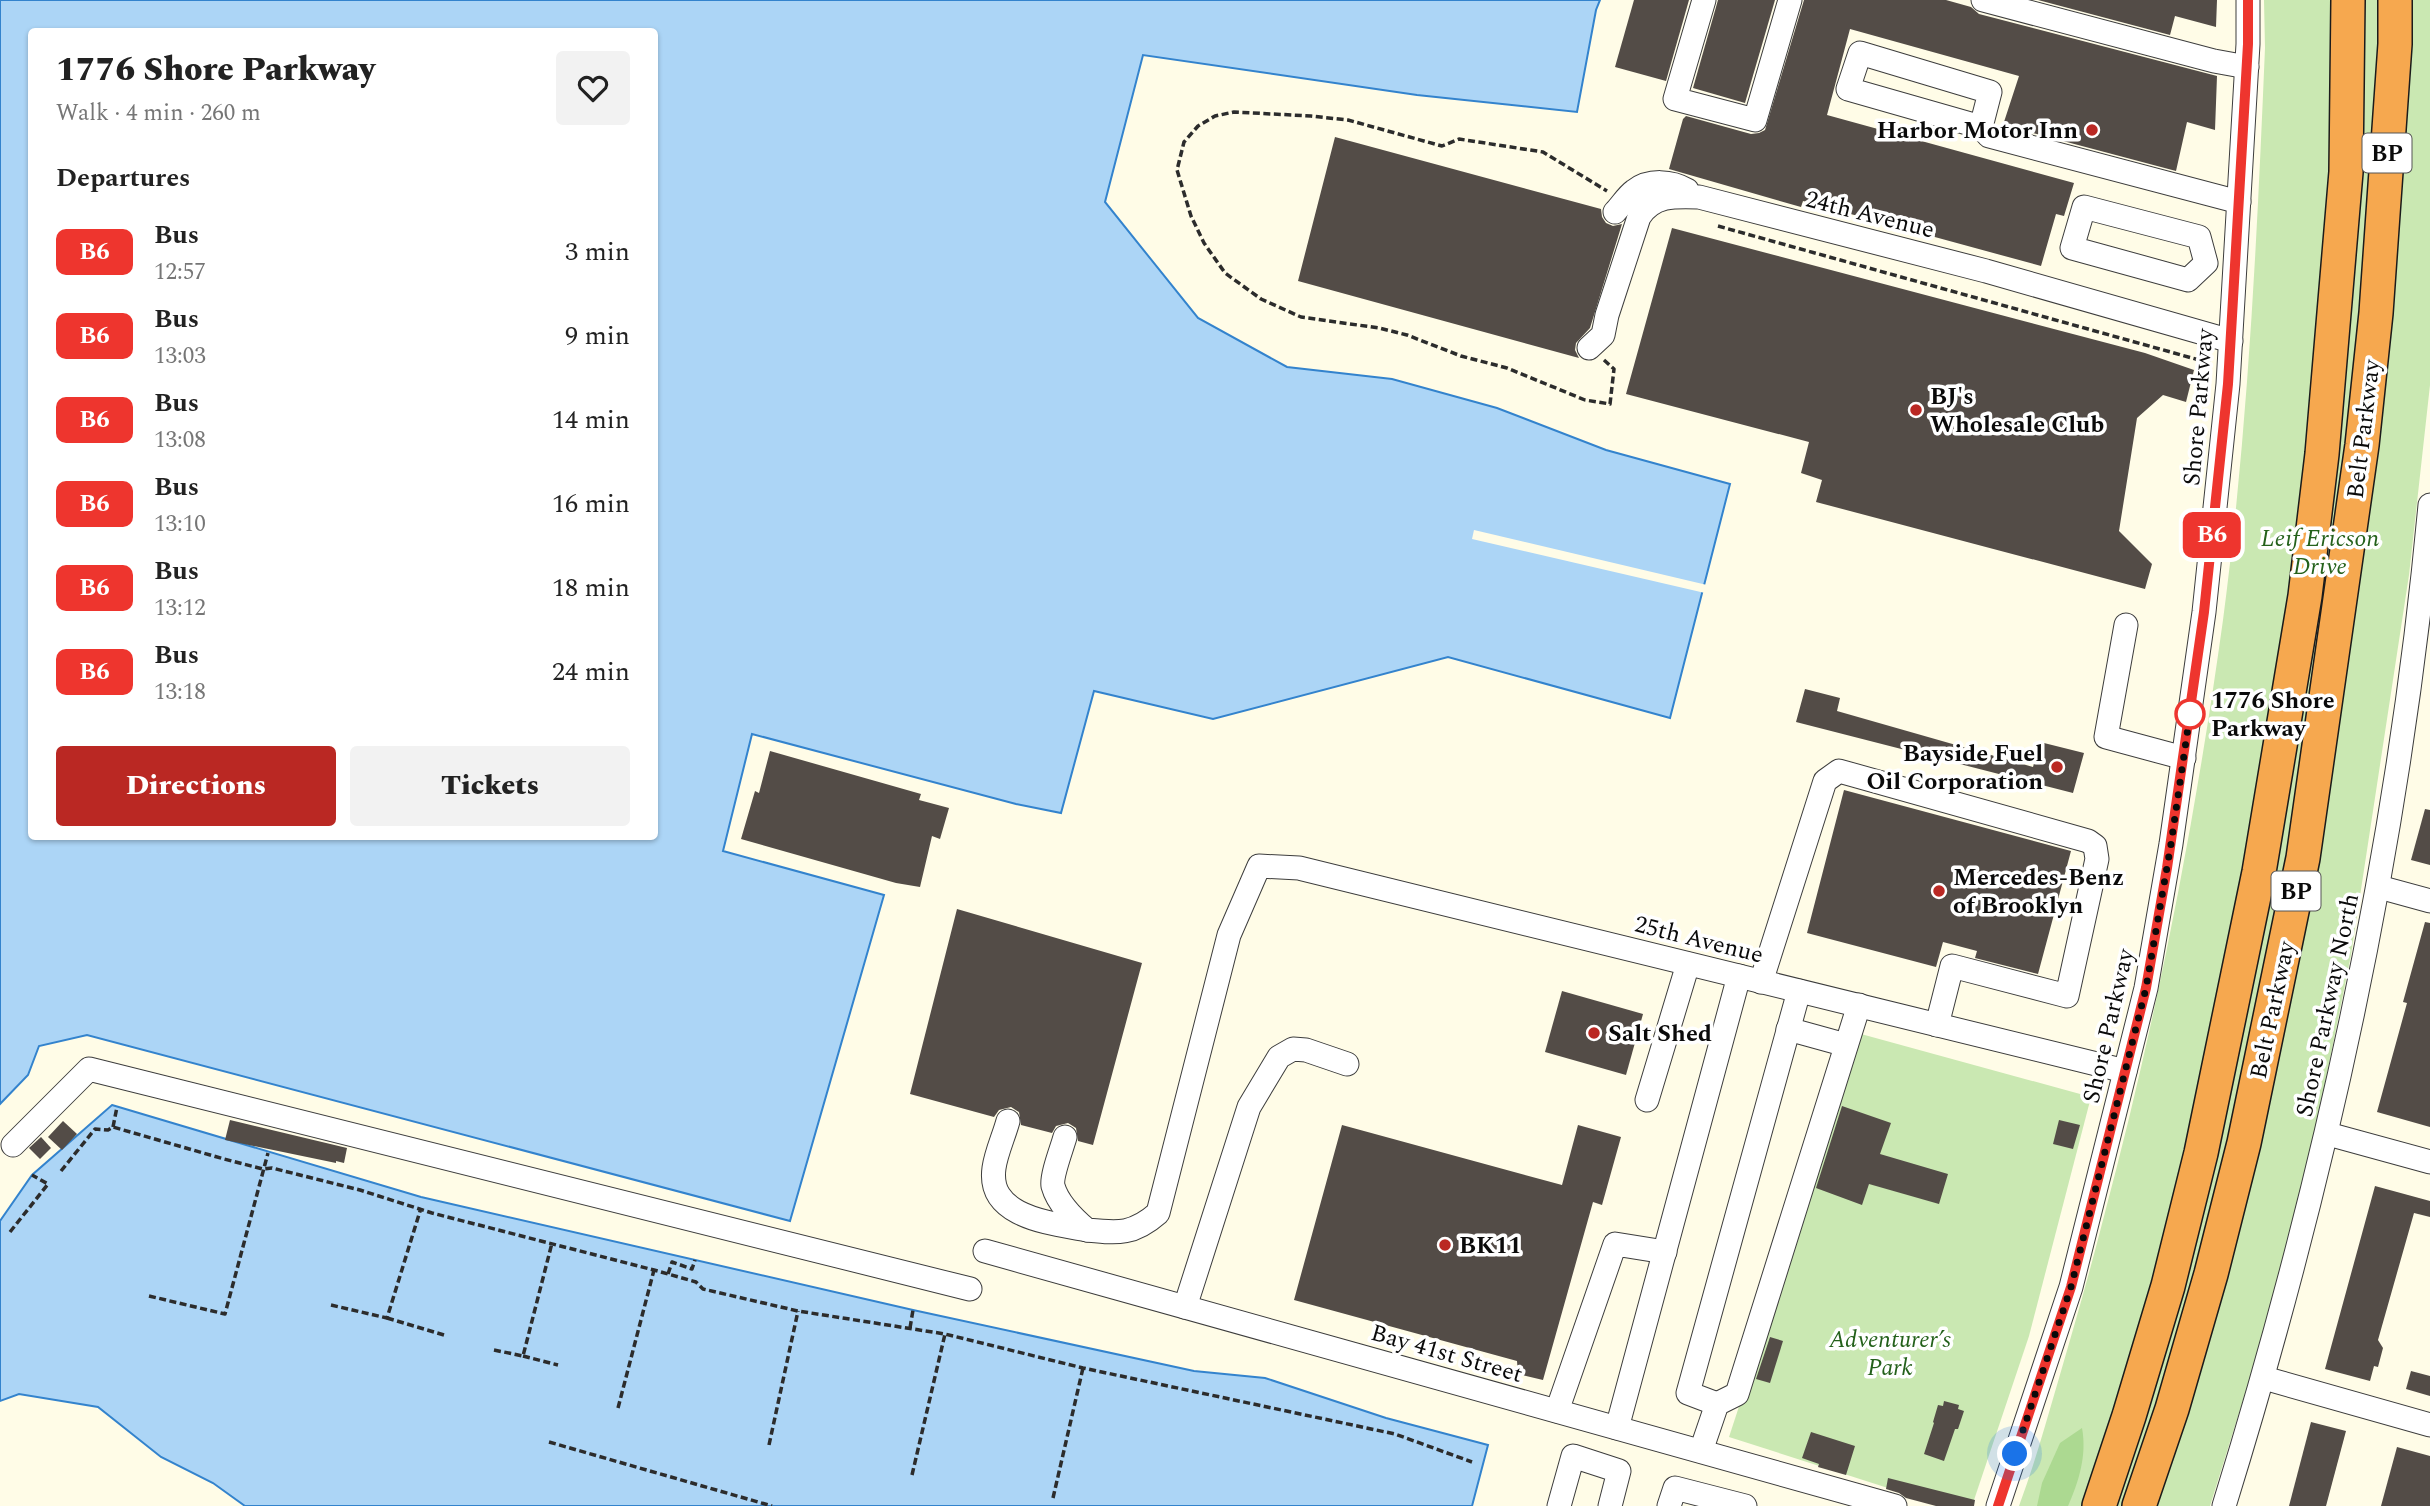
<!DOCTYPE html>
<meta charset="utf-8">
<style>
:root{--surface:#fff;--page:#f2f2f2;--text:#222;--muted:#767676;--accent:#ba2823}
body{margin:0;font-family:Spectral,serif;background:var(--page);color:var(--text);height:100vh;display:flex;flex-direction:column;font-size:26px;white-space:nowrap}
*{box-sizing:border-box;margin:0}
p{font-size:23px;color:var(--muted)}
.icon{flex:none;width:38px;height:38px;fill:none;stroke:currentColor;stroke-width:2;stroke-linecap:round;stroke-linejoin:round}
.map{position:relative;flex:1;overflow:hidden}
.panel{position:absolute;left:28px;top:28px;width:630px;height:812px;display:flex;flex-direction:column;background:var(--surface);border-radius:7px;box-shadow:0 2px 5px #0004}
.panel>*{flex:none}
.badge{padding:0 14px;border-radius:10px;font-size:24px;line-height:46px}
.you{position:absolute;width:35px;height:35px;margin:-18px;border:5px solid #fff;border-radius:50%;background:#1a73e8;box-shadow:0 0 0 10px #1a73e833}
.map>.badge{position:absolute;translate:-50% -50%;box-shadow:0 0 0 4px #fff}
h2{padding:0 28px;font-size:26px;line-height:63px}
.round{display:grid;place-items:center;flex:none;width:74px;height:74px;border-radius:7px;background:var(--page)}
.summary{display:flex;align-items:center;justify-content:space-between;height:119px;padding:0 28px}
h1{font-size:33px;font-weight:800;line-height:52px}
.primary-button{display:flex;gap:14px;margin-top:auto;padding:14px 28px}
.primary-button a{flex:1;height:80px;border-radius:7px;background:var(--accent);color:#fff;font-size:28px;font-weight:800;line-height:80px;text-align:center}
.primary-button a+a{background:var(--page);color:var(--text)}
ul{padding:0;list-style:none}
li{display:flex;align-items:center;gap:21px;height:84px;padding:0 28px}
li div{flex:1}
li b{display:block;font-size:26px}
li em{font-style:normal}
li .badge{min-width:77px;font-weight:700;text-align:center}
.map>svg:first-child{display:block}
.green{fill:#cae8b2}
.forest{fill:#acd991}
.water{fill:#acd5f6;stroke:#3383cd;stroke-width:2;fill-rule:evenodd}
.pier{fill:#fffce7}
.building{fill:#534c47}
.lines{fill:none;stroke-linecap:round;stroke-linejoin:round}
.minor-casing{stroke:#3d3d3d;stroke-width:25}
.highway-casing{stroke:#1b1b1b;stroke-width:36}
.path{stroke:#2c2c2c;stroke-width:3.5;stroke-dasharray:7 3.5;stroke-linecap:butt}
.minor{stroke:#fff;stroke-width:23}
.highway{stroke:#f6a84f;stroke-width:33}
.line-casing{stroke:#fff;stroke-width:16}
.line{stroke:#ee352e;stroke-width:10}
.walk{stroke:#0a0a0a;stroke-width:7;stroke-dasharray:0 12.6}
.poi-dot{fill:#ba2823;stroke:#fff;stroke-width:2.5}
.stop-dot{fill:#fff;stroke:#ee352e;stroke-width:3.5}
.labels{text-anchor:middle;stroke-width:7;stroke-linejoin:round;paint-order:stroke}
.shield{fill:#fff;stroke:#545454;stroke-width:2}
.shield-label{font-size:23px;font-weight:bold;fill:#0a0a0a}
.poi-label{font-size:24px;font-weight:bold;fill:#0a0a0a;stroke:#fff;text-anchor:start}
.street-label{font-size:24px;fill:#0a0a0a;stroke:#fff}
.park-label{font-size:24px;font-style:italic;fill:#24611b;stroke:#fff}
.stop-label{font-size:24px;font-weight:bold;fill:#0a0a0a;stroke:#fff;text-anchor:start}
</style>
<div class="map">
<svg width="2430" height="1506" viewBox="0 0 2430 1506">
<rect width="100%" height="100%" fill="#fffce7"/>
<g class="green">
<path d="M2264,0H2430V385L2409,575L2351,955L2305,1183L2249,1381L2210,1506H2019C2034,1466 2045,1426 2057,1385C2073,1330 2089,1275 2103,1220C2156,1022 2195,823 2223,620C2248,430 2257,239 2265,48Z"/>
<polygon points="1861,1034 2091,1097 2029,1336 1972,1506 1944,1506 1729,1437"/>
</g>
<path class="forest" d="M2082,1428C2087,1455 2079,1481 2068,1506H2037L2042,1483L2060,1443Z"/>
<g class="water">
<path d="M0,0H1600L1596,10L1577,112L1417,95L1143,55L1105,202L1198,318L1287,367L1392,379L1497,408L1606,450L1730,484L1670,718L1448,657L1213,719L1094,691L1061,813L1016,804L752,734L723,851L884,895L790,1221L87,1035L39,1046L28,1075L0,1104ZM32,32H654V836H32Z"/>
<polygon points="112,1105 421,1197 913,1310 1194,1371 1265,1378 1386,1418 1488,1445 1472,1506 245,1506 213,1483 161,1457 98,1407 19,1394 0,1401 0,1221 32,1175"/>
</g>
<polygon class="pier" points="1474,530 1707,585 1705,593 1472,539"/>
<g class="building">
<polygon points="1634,0 1689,0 1666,81 1615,67"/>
<polygon points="1718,0 1775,0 1745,103 1693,88"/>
<polygon points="1804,0 1946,0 1971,7 1979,14 2217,76 2215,130 2187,122 2176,171 2003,125 2019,76 1850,29 1827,115 2074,183 2064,216 2056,214 2041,266 1803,201 1801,207 1669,169 1683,119 1686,116 1751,134 1759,133 1765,130"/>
<polygon points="2038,0 2217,0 2216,27 2175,16 2170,35"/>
<polygon points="1335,137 1601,209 1602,217 1606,223 1613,226 1622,224 1590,328 1576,343 1575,350 1579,358 1298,281"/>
<polygon points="1672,228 2145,353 2194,370 2186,402 2163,395 2137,418 2119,531 2152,564 2145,589 1816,502 1822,480 1801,473 1809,442 1626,394"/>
<polygon points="1805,689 1840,698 1837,711 2033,767 2040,742 2084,753 2073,793 1796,722"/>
<polygon points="770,751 921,794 919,800 949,808 940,839 932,836 920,887 896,883 741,839 755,791 759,793"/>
<polygon points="1844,790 2071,851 2038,974 1975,958 1977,951 1943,942 1936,967 1807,933"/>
<polygon points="2425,809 2430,810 2430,865 2411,860"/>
<polygon points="957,909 1142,963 1093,1145 1078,1141 1076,1128 1068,1123 1056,1126 1052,1133 1021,1125 1019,1112 1011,1107 999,1110 994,1117 910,1094"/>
<polygon points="2425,922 2430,923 2430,1127 2377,1112 2407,1003 2403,1002"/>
<polygon points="1562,991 1643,1014 1626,1075 1545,1052"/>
<polygon points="1842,1106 1891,1123 1880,1154 1948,1174 1939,1204 1869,1184 1862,1205 1816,1188"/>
<polygon points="230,1120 347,1148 344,1163 336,1161 336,1163 225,1140"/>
<polygon points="2059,1120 2080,1125 2073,1149 2053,1144"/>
<polygon points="63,1121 77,1134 62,1150 48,1137"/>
<polygon points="1342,1125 1562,1185 1578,1125 1621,1137 1602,1205 1593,1202 1543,1380 1518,1374 1517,1361 1294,1300"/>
<polygon points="41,1137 51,1148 40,1159 29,1148"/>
<polygon points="2375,1186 2430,1201 2430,1217 2414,1213 2378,1340 2383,1348 2378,1367 2374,1366 2370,1381 2325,1369"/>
<polygon points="1770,1337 1783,1341 1770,1383 1756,1379"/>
<polygon points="2411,1371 2430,1376 2430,1396 2406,1389"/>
<polygon points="1944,1401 1959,1405 1958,1409 1964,1411 1958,1429 1955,1429 1944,1461 1924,1454 1934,1423 1933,1422 1938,1405 1943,1406"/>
<polygon points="2311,1422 2346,1431 2326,1506 2289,1506"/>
<polygon points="1811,1432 1855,1446 1846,1475 1818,1467 1819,1464 1802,1458"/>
<polygon points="2397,1447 2430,1456 2430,1506 2381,1506"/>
<polygon points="1888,1478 1975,1500 1974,1506 1936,1506 1906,1498 1899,1493 1886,1489"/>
</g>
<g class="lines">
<defs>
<g id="minor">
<polyline points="1704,0 1675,99 1755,120 1790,0"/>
<polyline points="1983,0 2214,61 2247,67"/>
<polyline points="1981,127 1990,92 1860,53 1848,89 1981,127 1989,136 2239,202"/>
<polygon points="2084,207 2199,237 2206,263 2188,280 2072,248"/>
<path d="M1615,212C1621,206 1627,196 1634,191C1649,179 1672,181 1687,190"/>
<path d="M1589,348L1603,335L1607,315L1639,217C1653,195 1674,196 1699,197L1986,271L2231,341"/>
<polyline points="2126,625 2106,737 2184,758"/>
<polyline points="2379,887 2430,901"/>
<polyline points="1761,982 1825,781 1839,771 2088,841 2095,846 2097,859 2067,996 1952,966 1937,1025"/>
<polyline points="1788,1029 1846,1045"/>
<polyline points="1647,1100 1688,964"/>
<path d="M1008,1121C1004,1136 996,1153 994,1168C987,1218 1052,1223 1087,1230"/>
<polyline points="2328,1134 2430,1162"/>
<path d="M1065,1137C1062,1148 1051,1176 1053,1186C1058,1204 1074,1219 1087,1230C1118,1233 1133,1235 1158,1213L1229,935L1259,866L1299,868L2125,1071"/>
<polyline points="13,1145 89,1069 970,1289"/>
<polyline points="985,1251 1895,1506"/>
<polyline points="1185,1307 1249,1107 1279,1057 1293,1049 1306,1050 1347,1064"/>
<polyline points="2264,1378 2430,1425"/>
<polyline points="1717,1404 1688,1393 1799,991"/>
<polyline points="1557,1411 1615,1244 1665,1252"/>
<polyline points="1617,1428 1739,976"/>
<polyline points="1701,1451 1717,1404 1737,1394 1859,1005"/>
<polyline points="1559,1506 1573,1456 1619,1471 1610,1506"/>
<polyline points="1669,1506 1675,1488 1745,1506"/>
<polyline points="1998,1506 2071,1287 2146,988 2171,844 2204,612 2228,384 2248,44 2248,0"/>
<path d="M2224,1506C2325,1180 2399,845 2430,505"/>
</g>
<g id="highway">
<polyline points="2099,1506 2129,1416 2168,1286 2201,1153 2259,872 2305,596 2322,454 2346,172 2348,0"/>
<polyline points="2139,1506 2172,1409 2211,1274 2244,1143 2303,858 2362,445 2376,313 2395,44 2395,0"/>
</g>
</defs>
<use href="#minor" class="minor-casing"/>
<use href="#highway" class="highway-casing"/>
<g class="path">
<polyline points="1718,226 2210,363"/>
<polyline points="1604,360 1614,369 1610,404 1585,400 1507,368 1461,356 1407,335 1379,328 1301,317 1261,299 1225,273 1204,243 1191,216 1177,170 1184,142 1198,126 1215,116 1234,112 1311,116 1348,120 1442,146 1459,139 1543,152 1607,191"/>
<polyline points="113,1127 117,1107"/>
<polyline points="61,1171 95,1129 108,1130 113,1127 224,1159 263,1169 272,1168 360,1190 432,1213 654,1270 696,1282 703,1289 798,1311 945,1334 1083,1368 1395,1434 1472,1462"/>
<polyline points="10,1232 48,1184 32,1175"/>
<polyline points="668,1274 672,1262 692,1269 695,1260"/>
<polyline points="149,1296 225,1314 268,1153"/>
<polyline points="331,1305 387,1318 421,1208"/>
<polyline points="387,1318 444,1335"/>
<polyline points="910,1328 913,1310"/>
<polyline points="494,1350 523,1356 552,1243"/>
<polyline points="523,1356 558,1365"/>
<polyline points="618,1408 654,1270"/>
<polyline points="549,1442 772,1506"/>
<polyline points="769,1445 798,1311"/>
<polyline points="912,1475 945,1334"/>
<polyline points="1053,1498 1083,1368"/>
</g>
<use href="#minor" class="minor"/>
<use href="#highway" class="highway"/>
</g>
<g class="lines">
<defs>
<polyline id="line" points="1998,1506 2071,1287 2146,988 2167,868 2204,612 2228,384 2248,44 2248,0"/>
</defs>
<use href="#line" class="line-casing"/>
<use href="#line" class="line"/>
<polyline class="walk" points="2015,1454 2071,1287 2146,988 2171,844 2190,714"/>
</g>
<g class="poi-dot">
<circle cx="2092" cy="130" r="7"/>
<circle cx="1916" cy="410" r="7"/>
<circle cx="2057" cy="767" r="7"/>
<circle cx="1939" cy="891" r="7"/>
<circle cx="1594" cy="1033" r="7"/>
<circle cx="1445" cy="1245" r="7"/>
</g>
<circle class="stop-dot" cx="2190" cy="714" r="14"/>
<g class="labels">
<g class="shield">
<rect x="2362.5" y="133.5" width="49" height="39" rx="5"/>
<rect x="2271.5" y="871.5" width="49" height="39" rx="5"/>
</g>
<g class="shield-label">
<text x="2387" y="161">BP</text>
<text x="2296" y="899">BP</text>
</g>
<g class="poi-label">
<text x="2078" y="138" text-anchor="end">Harbor Motor Inn</text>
<text x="1930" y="404">BJ's<tspan x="1930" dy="28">Wholesale Club</tspan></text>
<text x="2043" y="761" text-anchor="end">Bayside Fuel<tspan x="2043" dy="28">Oil Corporation</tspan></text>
<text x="1953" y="885">Mercedes-Benz<tspan x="1953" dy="28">of Brooklyn</tspan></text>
<text x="1608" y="1041">Salt Shed</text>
<text x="1459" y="1253">BK11</text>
</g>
<g class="street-label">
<text transform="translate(1870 214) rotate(14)" y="8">24th Avenue</text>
<text transform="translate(2198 407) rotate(-85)" y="8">Shore Parkway</text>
<text transform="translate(2363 429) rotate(-83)" y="8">Belt Parkway</text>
<text transform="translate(1699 939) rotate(14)" y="8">25th Avenue</text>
<text transform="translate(2327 1005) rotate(-78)" y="8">Shore Parkway North</text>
<text transform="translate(2272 1010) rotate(-78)" y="8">Belt Parkway</text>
<text transform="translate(2108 1026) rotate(-77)" y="8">Shore Parkway</text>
<text transform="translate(1447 1353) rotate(16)" y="8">Bay 41st Street</text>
</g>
<g class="park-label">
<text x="2320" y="546">Leif Ericson<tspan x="2320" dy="28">Drive</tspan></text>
<text x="1890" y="1347">Adventurer’s<tspan x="1890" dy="28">Park</tspan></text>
</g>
<g class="stop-label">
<text x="2211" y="708">1776 Shore<tspan x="2211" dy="28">Parkway</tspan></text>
</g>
</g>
</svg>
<div class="you" style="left:2015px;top:1454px"></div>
<b class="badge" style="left:2212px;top:535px;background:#ee352e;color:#fff">B6</b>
<section class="panel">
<div class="summary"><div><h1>1776 Shore Parkway</h1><p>Walk · 4 min · 260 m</p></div><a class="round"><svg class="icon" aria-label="heart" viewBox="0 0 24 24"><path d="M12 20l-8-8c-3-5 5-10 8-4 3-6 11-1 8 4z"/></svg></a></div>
<h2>Departures</h2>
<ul>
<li><span class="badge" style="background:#ee352e;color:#fff">B6</span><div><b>Bus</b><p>12:57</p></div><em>3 min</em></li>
<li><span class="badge" style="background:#ee352e;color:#fff">B6</span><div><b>Bus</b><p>13:03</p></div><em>9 min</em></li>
<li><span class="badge" style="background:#ee352e;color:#fff">B6</span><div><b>Bus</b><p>13:08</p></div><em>14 min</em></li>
<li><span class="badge" style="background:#ee352e;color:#fff">B6</span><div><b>Bus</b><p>13:10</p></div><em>16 min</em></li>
<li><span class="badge" style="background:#ee352e;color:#fff">B6</span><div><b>Bus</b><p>13:12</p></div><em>18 min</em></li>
<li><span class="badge" style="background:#ee352e;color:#fff">B6</span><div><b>Bus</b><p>13:18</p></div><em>24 min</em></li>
</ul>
<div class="primary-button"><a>Directions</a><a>Tickets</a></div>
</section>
</div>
